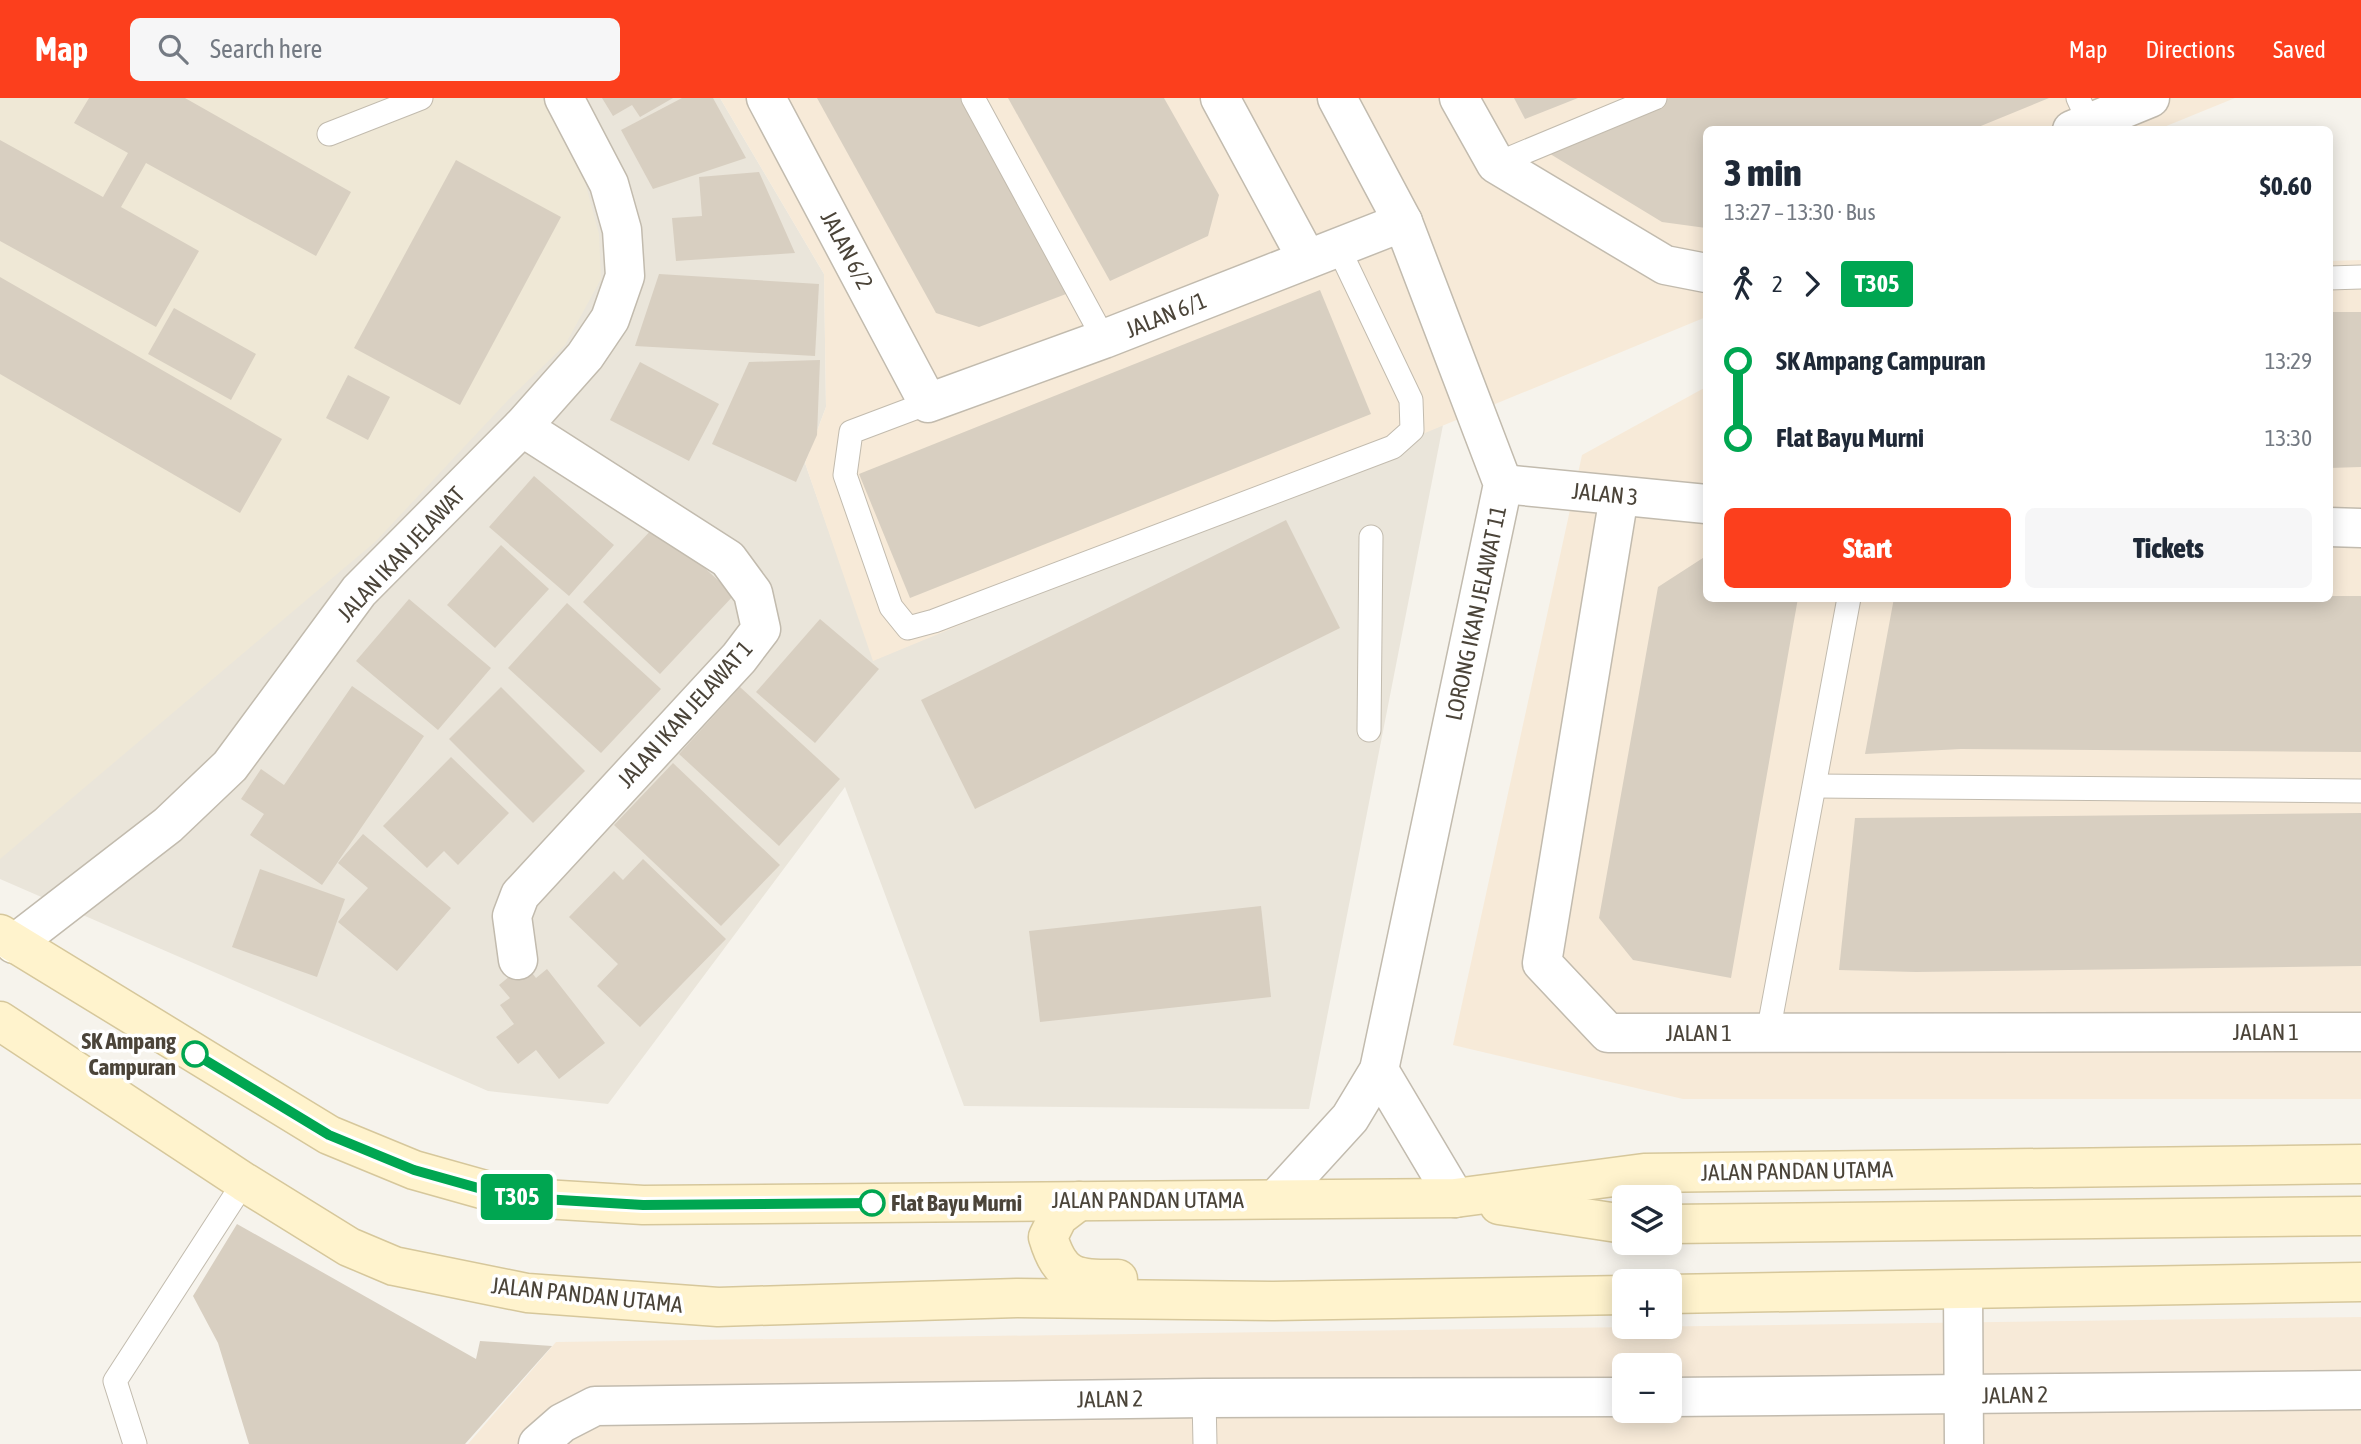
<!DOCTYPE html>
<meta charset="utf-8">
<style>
:root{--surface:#fff;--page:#f6f6f7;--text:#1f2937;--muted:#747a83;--accent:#fc3f1d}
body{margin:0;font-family:"Asap Condensed",sans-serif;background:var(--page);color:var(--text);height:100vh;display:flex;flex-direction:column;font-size:26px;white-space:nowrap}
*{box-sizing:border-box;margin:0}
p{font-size:23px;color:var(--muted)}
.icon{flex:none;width:38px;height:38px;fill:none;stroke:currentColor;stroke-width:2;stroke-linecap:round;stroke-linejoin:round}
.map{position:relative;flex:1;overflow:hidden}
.drawer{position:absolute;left:1703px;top:28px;width:630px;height:476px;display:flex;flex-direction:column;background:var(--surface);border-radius:10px;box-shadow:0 4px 18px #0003}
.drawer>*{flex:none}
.badge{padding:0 14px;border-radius:5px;font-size:24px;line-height:46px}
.controls{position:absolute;left:1612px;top:1087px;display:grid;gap:14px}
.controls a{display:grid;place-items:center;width:70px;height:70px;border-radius:10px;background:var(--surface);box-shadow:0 4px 18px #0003;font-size:35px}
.map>.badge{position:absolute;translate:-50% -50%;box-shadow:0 0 0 4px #fff}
.legs{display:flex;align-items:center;gap:10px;height:77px;padding:0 21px;font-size:23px}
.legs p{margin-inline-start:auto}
.overview{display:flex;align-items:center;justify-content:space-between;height:119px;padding:0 21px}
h1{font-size:38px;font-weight:800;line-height:52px}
.primary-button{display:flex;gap:14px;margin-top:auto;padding:14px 21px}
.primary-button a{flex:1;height:80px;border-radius:10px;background:var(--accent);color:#fff;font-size:28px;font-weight:800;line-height:80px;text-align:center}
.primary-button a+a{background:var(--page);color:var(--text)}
ul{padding:0 21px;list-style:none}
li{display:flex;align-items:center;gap:24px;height:77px;font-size:26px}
li i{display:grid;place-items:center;width:10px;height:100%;margin:0 9px;background:currentColor}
li i::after{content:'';width:18px;height:18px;margin:-9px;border:5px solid;border-radius:50%;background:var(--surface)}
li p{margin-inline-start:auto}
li:first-child i{background:linear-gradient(#0000 50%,currentColor 0)}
li:last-child i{background:linear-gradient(currentColor 50%,#0000 0)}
header{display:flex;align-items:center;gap:42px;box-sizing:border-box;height:98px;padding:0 35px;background:var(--accent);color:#fff}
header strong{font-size:33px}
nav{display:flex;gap:38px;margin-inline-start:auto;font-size:24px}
.search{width:490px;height:63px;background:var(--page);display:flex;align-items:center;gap:18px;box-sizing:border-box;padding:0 24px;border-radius:10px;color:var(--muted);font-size:26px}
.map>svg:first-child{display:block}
.residential{fill:#eae5da}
.commercial{fill:#f7ead8;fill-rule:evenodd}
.education{fill:#efe8d6}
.building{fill:#d8cfc1}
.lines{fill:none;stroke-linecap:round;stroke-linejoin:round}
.service-casing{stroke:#c2bbae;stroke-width:25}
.minor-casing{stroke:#c2bbae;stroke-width:41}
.secondary-casing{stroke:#d6c79b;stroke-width:41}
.service{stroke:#fff;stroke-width:23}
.minor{stroke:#fff;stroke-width:38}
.secondary{stroke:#fff3cd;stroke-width:38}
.line-1-casing{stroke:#fff;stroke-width:16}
.line-1{stroke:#00a651;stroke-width:10}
.stop-1-dot{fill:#fff;stroke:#00a651;stroke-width:3.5}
.labels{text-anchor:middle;stroke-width:7;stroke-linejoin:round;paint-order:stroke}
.street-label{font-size:23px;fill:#4b4439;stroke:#fff}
.stop-label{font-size:23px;font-weight:bold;fill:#4b4439;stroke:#fff;text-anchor:end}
</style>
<header>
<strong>Map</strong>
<div class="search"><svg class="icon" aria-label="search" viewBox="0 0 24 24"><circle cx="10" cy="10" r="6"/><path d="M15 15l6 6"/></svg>Search here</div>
<nav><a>Map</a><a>Directions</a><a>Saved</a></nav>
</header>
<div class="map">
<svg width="2361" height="1346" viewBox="0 0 2361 1346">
<rect width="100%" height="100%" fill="#f6f3ec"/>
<polygon class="residential" points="0,0 720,0 824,176 826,309 805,365 874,562 1443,327 1309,1011 964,1008 845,689 608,1006 488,993 0,781"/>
<g class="commercial">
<polygon points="720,0 2235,0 2159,31 1706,32 1706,219 873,563 805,365 826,309 824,176"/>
<polygon points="2361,162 2361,1001 1683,1001 1453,947 1582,357 1706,289 1706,500 2329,500 2329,163"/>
<path d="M2361,1219V1346H468L556,1244ZM1624,1267H1670V1312H1624Z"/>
</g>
<polygon class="education" points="0,0 542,0 582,73 599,136 601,181 565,247 511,299 375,444 0,761"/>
<g class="building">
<polygon points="89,0 185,0 351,94 316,158 146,65 121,109 199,153 156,229 0,143 0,42 103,99 128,55 74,25"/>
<polygon points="602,0 673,0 640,19 632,7 613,18"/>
<polygon points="682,0 713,0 746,60 653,91 621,32"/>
<polygon points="817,0 968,0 1074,193 979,229 936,215"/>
<polygon points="1008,0 1164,0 1219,97 1208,138 1110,183"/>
<polygon points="1514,0 1578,0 1525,21"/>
<polygon points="1669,0 2049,0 1971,32 1706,32 1706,130 1662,124 1542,51"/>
<polygon points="456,62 561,119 460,307 354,250"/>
<polygon points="759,74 795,155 676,163 672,120 702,118 699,79"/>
<polygon points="659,176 819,186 815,258 635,248"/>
<polygon points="0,179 282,341 240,415 0,276"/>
<polygon points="1320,192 1371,316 910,500 859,376"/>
<polygon points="174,210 256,256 231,302 148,256"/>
<polygon points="2329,214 2361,214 2361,369 2329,370"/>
<polygon points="820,262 817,337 796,384 712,346 749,264"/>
<polygon points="640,264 719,306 689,363 610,322"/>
<polygon points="348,277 390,299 368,342 326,320"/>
<polygon points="534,378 614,447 569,498 489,429"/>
<polygon points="1286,422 1340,530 975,711 921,602"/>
<polygon points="657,426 734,497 660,576 583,504"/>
<polygon points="501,447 549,491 495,550 447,507"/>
<polygon points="1706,458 1706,500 1798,500 1731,880 1633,862 1599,820 1658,489"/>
<polygon points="2329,498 2361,498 2361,654 1961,651 1865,656 1894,500 2329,500"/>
<polygon points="409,501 491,570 438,632 356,563"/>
<polygon points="567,505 661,591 601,655 508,570"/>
<polygon points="820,521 879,571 815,645 756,594"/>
<polygon points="352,588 424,638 322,787 250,737 264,716 241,701 261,671 284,687"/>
<polygon points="501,589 585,673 533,725 449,641"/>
<polygon points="740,589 840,681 779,748 679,656"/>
<polygon points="451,659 509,715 458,767 444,753 427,770 383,728"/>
<polygon points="673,665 780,767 721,828 614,727"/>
<polygon points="2361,715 2361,868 1916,874 1839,872 1855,720"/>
<polygon points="363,736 451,810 397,873 338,824 368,790 338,765"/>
<polygon points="643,761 726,841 640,929 597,888 618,866 569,819 614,773 623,782"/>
<polygon points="260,771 345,801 317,879 232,849"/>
<polygon points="1261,808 1271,899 1040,924 1029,833"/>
<polygon points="525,866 536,880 547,871 605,945 559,981 536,952 518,966 496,939 514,926 500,907 510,900 499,887"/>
<polygon points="237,1126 476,1261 480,1243 552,1248 465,1346 249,1346 218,1245 193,1198"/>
</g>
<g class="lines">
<defs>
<g id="service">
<polyline points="973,0 1104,241"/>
<polyline points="2078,0 2089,24"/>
<polyline points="329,36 421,0"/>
<polyline points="1496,66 1655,0"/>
<polyline points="2329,180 2361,179"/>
<polyline points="928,305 851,334 845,377 891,509 908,530 934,523 1393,349 1412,332 1411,302 1338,149"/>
<polyline points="1369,632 1371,439"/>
<polyline points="1816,688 2361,693"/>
<polyline points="1768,935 1849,500"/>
<polyline points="1204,1300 1205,1346"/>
<polyline points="135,1346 115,1283 244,1084"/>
</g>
<g id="minor">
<polyline points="766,0 928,305 1104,241 1403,124"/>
<polyline points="1220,0 1307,161"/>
<polyline points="1459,0 1496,66 1665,167 1706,175"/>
<polyline points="2072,32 2150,0"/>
<polyline points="1503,386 1706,406"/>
<polyline points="1619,398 1542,865 1608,935 2361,934"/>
<polyline points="2329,429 2361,430"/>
<polyline points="14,846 168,727 230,668 359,493 522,329 585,258 610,221 625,178 622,132 609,86 564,0"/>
<polyline points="518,862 512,818 520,797 739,560 761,531 753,495 728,461 522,329"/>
<polyline points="1379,972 1455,1100"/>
<polyline points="1276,1101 1350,1020 1379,972 1503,386 1403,124 1337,0"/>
<polyline points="1963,1192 1964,1346"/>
<polyline points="1670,1299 2361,1292"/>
<polyline points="538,1346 562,1325 595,1308 1204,1300 1624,1299"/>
</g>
<g id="secondary">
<polyline points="0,836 329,1037 414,1072 510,1099 643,1107 1455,1100 1644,1075 2361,1066"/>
<polyline points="0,923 244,1084 349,1149 394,1168 527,1195 718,1209 1017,1200 1274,1203 1624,1197"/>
<path d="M1079,1103L1058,1119L1048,1139C1061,1182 1077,1181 1118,1181"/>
<polyline points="1499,1107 1624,1126"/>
<polyline points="1670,1126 2361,1118"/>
<polyline points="1670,1196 2361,1184"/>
</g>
</defs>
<use href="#service" class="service-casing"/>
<use href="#minor" class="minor-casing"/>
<use href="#secondary" class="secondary-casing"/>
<use href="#service" class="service"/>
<use href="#minor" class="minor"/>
<use href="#secondary" class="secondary"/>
</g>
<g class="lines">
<defs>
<polyline id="line-1" points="195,956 329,1037 414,1072 510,1099 643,1107 872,1105"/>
</defs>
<use href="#line-1" class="line-1-casing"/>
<use href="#line-1" class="line-1"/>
</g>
<g class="stop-1-dot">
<circle cx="195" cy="956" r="12"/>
<circle cx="872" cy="1105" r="12"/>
</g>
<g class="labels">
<g class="street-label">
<text transform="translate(847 152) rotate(62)" y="8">JALAN 6/2</text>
<text transform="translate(1166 217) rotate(-22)" y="8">JALAN 6/1</text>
<text transform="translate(1605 396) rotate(6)" y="8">JALAN 3</text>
<text transform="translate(401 456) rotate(-47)" y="8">JALAN IKAN JELAWAT</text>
<text transform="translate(1476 515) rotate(-78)" y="8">LORONG IKAN JELAWAT 11</text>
<text transform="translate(685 616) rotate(-48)" y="8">JALAN IKAN JELAWAT 1</text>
<text x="2266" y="942">JALAN 1</text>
<text x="1699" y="943">JALAN 1</text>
<text transform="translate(1797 1073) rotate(-1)" y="8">JALAN PANDAN UTAMA</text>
<text x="1148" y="1110">JALAN PANDAN UTAMA</text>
<text transform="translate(587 1197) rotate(6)" y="8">JALAN PANDAN UTAMA</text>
<text transform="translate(2015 1297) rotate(-1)" y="8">JALAN 2</text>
<text transform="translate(1110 1301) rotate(-1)" y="8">JALAN 2</text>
</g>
<g class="stop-label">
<text x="176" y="951">SK Ampang<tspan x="176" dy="26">Campuran</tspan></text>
<text x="891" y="1113" text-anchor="start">Flat Bayu Murni</text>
</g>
</g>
</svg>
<div class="controls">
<a><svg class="icon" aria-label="layers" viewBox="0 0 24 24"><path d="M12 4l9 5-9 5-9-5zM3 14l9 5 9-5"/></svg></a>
<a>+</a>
<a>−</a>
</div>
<b class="badge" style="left:517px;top:1099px;background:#00a651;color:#fff">T305</b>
<section class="drawer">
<div class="overview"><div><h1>3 min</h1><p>13:27 – 13:30 · Bus</p></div><b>$0.60</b></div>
<div class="legs"><svg class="icon" aria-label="walk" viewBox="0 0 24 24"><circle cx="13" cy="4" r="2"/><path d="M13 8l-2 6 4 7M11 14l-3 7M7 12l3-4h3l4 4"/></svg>2<svg class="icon" aria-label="forward" viewBox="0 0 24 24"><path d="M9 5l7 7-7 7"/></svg><b class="badge" style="background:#00a651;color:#fff">T305</b></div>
<ul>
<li><i style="color:#00a651"></i><b>SK Ampang Campuran</b><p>13:29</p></li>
<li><i style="color:#00a651"></i><b>Flat Bayu Murni</b><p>13:30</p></li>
</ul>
<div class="primary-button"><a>Start</a><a>Tickets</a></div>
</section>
</div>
